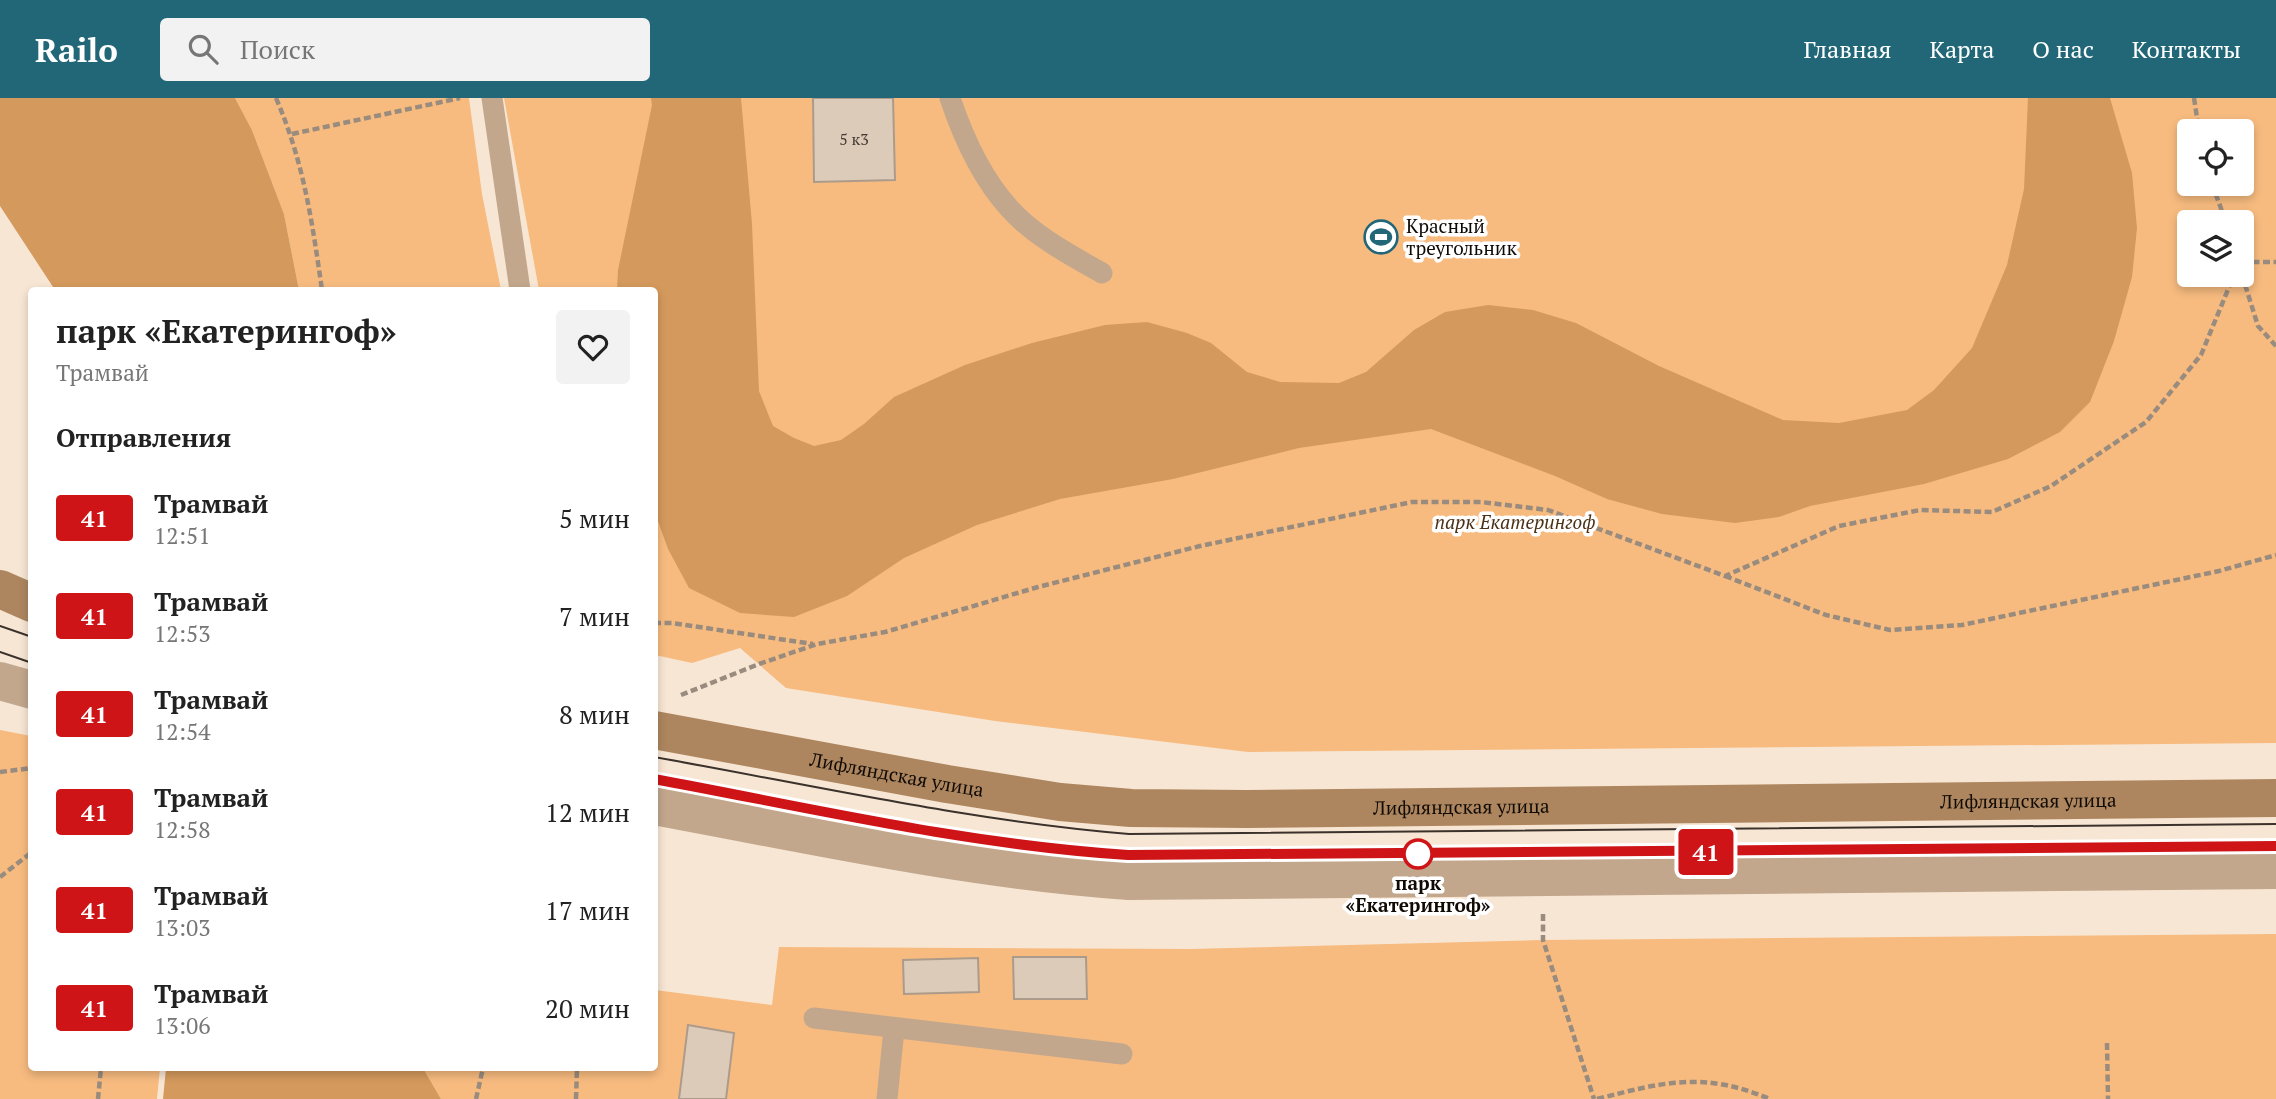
<!DOCTYPE html>
<html lang="ru">
<meta charset="utf-8">
<style>
:root{--surface:#fff;--page:#f2f2f2;--text:#222;--muted:#767676;--accent:#216777}
body{margin:0;font-family:"PT Serif",serif;background:var(--page);color:var(--text);height:100vh;display:flex;flex-direction:column;font-size:26px;white-space:nowrap}
*{box-sizing:border-box;margin:0}
p{font-size:23px;color:var(--muted)}
.icon{flex:none;width:38px;height:38px;fill:none;stroke:currentColor;stroke-width:2;stroke-linecap:round;stroke-linejoin:round}
.map{position:relative;flex:1;overflow:hidden}
.details{position:absolute;left:28px;top:189px;width:630px;height:784px;display:flex;flex-direction:column;background:var(--surface);border-radius:7px;box-shadow:0 4px 10px #0003}
.details>*{flex:none}
.badge{padding:0 14px;border-radius:5px;font-size:24px;line-height:46px}
.fabs{position:absolute;left:2177px;top:21px;display:grid;gap:14px}
.fabs a{display:grid;place-items:center;width:77px;height:77px;border-radius:7px;background:var(--surface);box-shadow:0 4px 10px #0003;font-size:35px}
.map>.badge{position:absolute;translate:-50% -50%;box-shadow:0 0 0 4px #fff}
h2{padding:0 28px;font-size:26px;line-height:63px}
.round{display:grid;place-items:center;flex:none;width:74px;height:74px;border-radius:7px;background:var(--page)}
.summary{display:flex;align-items:center;justify-content:space-between;height:119px;padding:0 28px}
h1{font-size:33px;font-weight:700;line-height:52px}
ul{padding:0;list-style:none}
li{display:flex;align-items:center;gap:21px;height:98px;padding:0 28px}
li div{flex:1}
li b{display:block;font-size:26px}
li em{font-style:normal}
li .badge{min-width:77px;font-weight:700;text-align:center}
header{display:flex;align-items:center;gap:42px;box-sizing:border-box;height:98px;padding:0 35px;background:var(--accent);color:#fff}
header strong{font-size:33px}
nav{display:flex;gap:38px;margin-inline-start:auto;font-size:24px}
.search{width:490px;height:63px;background:var(--page);display:flex;align-items:center;gap:18px;box-sizing:border-box;padding:0 24px;border-radius:7px;color:var(--muted);font-size:26px}
.map>svg:first-child{display:block}
.green{fill:#f7bb7f;fill-rule:evenodd}
.water{fill:#d4995c}
.building{fill:#ddcbba;stroke:#ac9b8b;stroke-width:2}
.lines{fill:none;stroke-linecap:round;stroke-linejoin:round}
.path{stroke:#998c7f;stroke-width:4.5;stroke-dasharray:7 3.5;stroke-linecap:butt}
.service{stroke:#c2a78d;stroke-width:21}
.tertiary{stroke:#c2a78d;stroke-width:38}
.secondary{stroke:#ad865f;stroke-width:38}
.tram{stroke:#3a322b;stroke-width:2}
.line-casing{stroke:#fff;stroke-width:16}
.line{stroke:#ce1417;stroke-width:10}
.stop-dot{fill:#fff;stroke:#ce1417;stroke-width:3.5}
.labels{text-anchor:middle;stroke-width:7;stroke-linejoin:round;paint-order:stroke}
.number-label{font-size:16px;fill:#433a32}
.poi-label{font-size:19px;fill:#100a05;stroke:#fff;text-anchor:start}
.park-label{font-size:19px;font-style:italic;fill:#4a3016;stroke:#fff}
.street-label{font-size:19px;fill:#100a05;stroke:#fff}
.stop-label{font-size:19px;font-weight:bold;fill:#100a05;stroke:#fff}
</style>
<header>
<strong>Railo</strong>
<div class="search"><svg class="icon" aria-label="search" viewBox="0 0 24 24"><circle cx="10" cy="10" r="6"/><path d="M15 15l6 6"/></svg>Поиск</div>
<nav><a>Главная</a><a>Карта</a><a>О нас</a><a>Контакты</a></nav>
</header>
<div class="map">
<svg width="2276" height="1001" viewBox="0 0 2276 1001">
<rect width="100%" height="100%" fill="#f8e6d4"/>
<g class="green">
<polygon points="235,0 469,0 482,96 501,192 299,192 284,116 252,32"/>
<path d="M504,0H2276V645L1248,654L995,623L786,590L740,550L692,565L655,557L654,192H539ZM2189,33H2242V86H2189ZM2189,124H2242V177H2189Z"/>
<polygon points="0,632 31,638 32,970 160,970 157,1001 0,1001"/>
<polygon points="2276,836 2276,1001 441,1001 423,970 654,970 655,892 772,907 779,849 1190,851 1543,842"/>
</g>
<g class="water">
<polygon points="0,0 235,0 252,32 284,116 299,192 55,192 0,108"/>
<polygon points="651,0 741,0 752,126 759,293 773,328 794,340 814,348 841,342 864,326 894,299 965,267 1032,245 1105,227 1147,224 1187,235 1211,245 1247,274 1280,284 1339,285 1366,274 1414,232 1445,214 1488,207 1533,212 1576,225 1659,268 1783,322 1839,325 1907,312 1934,292 1972,250 2007,167 2024,91 2028,0 2110,0 2132,75 2137,130 2132,179 2114,243 2090,304 2060,334 2008,361 1924,386 1810,408 1779,419 1735,425 1662,416 1607,401 1555,378 1431,331 1299,350 1173,381 1060,401 977,427 904,460 847,498 794,519 740,515 689,490 668,451 655,415 654,192 617,192 618,172 652,7"/>
<polygon points="166,970 423,970 441,1001 163,1001"/>
</g>
<g class="building">
<polygon points="813,0 893,0 895,82 814,84"/>
<polygon points="1013,859 1086,859 1087,901 1014,901"/>
<polygon points="978,860 979,894 904,896 903,862"/>
<polygon points="688,927 734,935 726,1001 679,1001"/>
</g>
<g class="lines">
<g class="path">
<path d="M276,0C304,65 312,123 322,192"/>
<polyline points="2194,0 2199,33"/>
<polyline points="292,36 460,0"/>
<polyline points="2212,86 2226,124"/>
<polyline points="2242,164 2276,164"/>
<polyline points="2242,177 2258,228 2276,248"/>
<polyline points="1725,478 1826,517 1890,532 1962,527 2219,473 2276,457"/>
<polyline points="654,525 672,525 813,546"/>
<polyline points="681,597 759,566 817,546 885,534 1038,489 1200,448 1412,404 1481,404 1548,412 1725,478 1839,428 1920,412 1992,414 2051,388 2146,324 2201,257 2234,177"/>
<polyline points="0,674 32,670"/>
<polyline points="0,779 32,754"/>
<polyline points="1543,816 1543,842 1594,1001"/>
<polyline points="2107,945 2108,1001"/>
<polyline points="98,1001 101,970"/>
<polyline points="476,1001 483,970"/>
<polyline points="576,1001 577,970"/>
<path d="M1597,1001C1664,984 1703,973 1770,1001"/>
</g>
<g class="service">
<polyline points="492,0 520,192"/>
<path d="M950,0C963,39 981,79 1009,110C1034,138 1070,157 1102,175"/>
<polyline points="814,920 1122,956"/>
<polyline points="887,1001 894,931"/>
</g>
<g class="tertiary">
<polyline points="0,583 32,592"/>
<path d="M654,708C812,737 969,772 1129,783L2276,772"/>
</g>
<g class="secondary">
<polyline points="0,491 32,505"/>
<path id="s1" d="M654,632L947,686L1060,704L1131,710L1247,711L2276,700"/>
</g>
<g class="tram">
<polyline points="0,528 32,539"/>
<polyline points="0,554 32,565"/>
<path d="M654,659C812,687 970,723 1129,736L2276,726"/>
<path d="M654,681C811,710 969,747 1128,757L2276,748"/>
</g>
</g>
<g class="lines">
<defs>
<path id="line" d="M654,681C811,710 969,747 1128,757L2276,748"/>
</defs>
<use href="#line" class="line-casing"/>
<use href="#line" class="line"/>
</g>
<defs>
<symbol id="stadium-ring" viewBox="-11 -11 22 22"><circle r="9.5" fill="#fff" stroke="#216777" stroke-width="1.5"/><path d="M0-5a6.5 5 0 1 0 0 10a6.5 5 0 1 0 0-10ZM-3.5-1.8h7v3.6h-7Z" fill="#216777"/></symbol>
</defs>
<g fill-rule="evenodd">
<use href="#stadium-ring" x="1362" y="120" width="38" height="38"/>
</g>
<circle class="stop-dot" cx="1418" cy="756" r="14"/>
<g class="labels">
<g class="number-label">
<text x="854" y="47">5 к3</text>
</g>
<g class="poi-label">
<text x="1406" y="135">Красный<tspan x="1406" dy="22">треугольник</tspan></text>
</g>
<g class="park-label">
<text x="1515" y="431">парк Екатерингоф</text>
</g>
<g class="street-label">
<text dy="7" stroke="none"><textPath href="#s1" startOffset="247">Лифляндская улица</textPath></text>
<text dy="7" stroke="none"><textPath href="#s1" startOffset="1381">Лифляндская улица</textPath></text>
<text dy="7" stroke="none"><textPath href="#s1" startOffset="814">Лифляндская улица</textPath></text>
</g>
<g class="stop-label">
<text x="1418" y="792">парк<tspan x="1418" dy="22">«Екатерингоф»</tspan></text>
</g>
</g>
</svg>
<div class="fabs">
<a><svg class="icon" aria-label="locate" viewBox="0 0 24 24"><circle cx="12" cy="12" r="6"/><path d="M12 2v4M12 18v4M2 12h4M18 12h4"/></svg></a>
<a><svg class="icon" aria-label="layers" viewBox="0 0 24 24"><path d="M12 4l9 5-9 5-9-5zM3 14l9 5 9-5"/></svg></a>
</div>
<b class="badge" style="left:1706px;top:754px;background:#ce1417;color:#fff">41</b>
<section class="details">
<div class="summary"><div><h1>парк «Екатерингоф»</h1><p>Трамвай</p></div><a class="round"><svg class="icon" aria-label="heart" viewBox="0 0 24 24"><path d="M12 20l-8-8c-3-5 5-10 8-4 3-6 11-1 8 4z"/></svg></a></div>
<h2>Отправления</h2>
<ul>
<li><span class="badge" style="background:#ce1417;color:#fff">41</span><div><b>Трамвай</b><p>12:51</p></div><em>5 мин</em></li>
<li><span class="badge" style="background:#ce1417;color:#fff">41</span><div><b>Трамвай</b><p>12:53</p></div><em>7 мин</em></li>
<li><span class="badge" style="background:#ce1417;color:#fff">41</span><div><b>Трамвай</b><p>12:54</p></div><em>8 мин</em></li>
<li><span class="badge" style="background:#ce1417;color:#fff">41</span><div><b>Трамвай</b><p>12:58</p></div><em>12 мин</em></li>
<li><span class="badge" style="background:#ce1417;color:#fff">41</span><div><b>Трамвай</b><p>13:03</p></div><em>17 мин</em></li>
<li><span class="badge" style="background:#ce1417;color:#fff">41</span><div><b>Трамвай</b><p>13:06</p></div><em>20 мин</em></li>
</ul>
</section>
</div>
